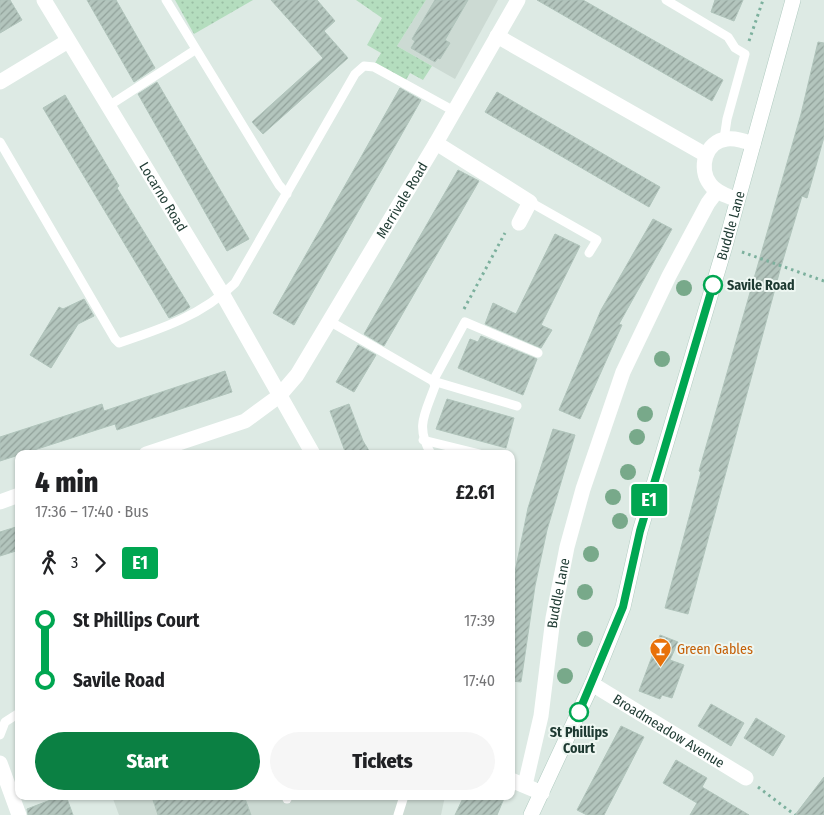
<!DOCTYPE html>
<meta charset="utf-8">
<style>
:root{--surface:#fff;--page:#f6f6f6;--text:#202124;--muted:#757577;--accent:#0b8043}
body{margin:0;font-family:"Fira Sans Condensed",sans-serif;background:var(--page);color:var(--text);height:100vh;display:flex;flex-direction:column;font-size:19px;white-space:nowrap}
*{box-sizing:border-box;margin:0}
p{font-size:16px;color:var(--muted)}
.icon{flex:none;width:28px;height:28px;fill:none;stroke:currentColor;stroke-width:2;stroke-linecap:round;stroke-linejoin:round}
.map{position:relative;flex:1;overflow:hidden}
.sheet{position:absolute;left:15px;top:450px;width:500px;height:350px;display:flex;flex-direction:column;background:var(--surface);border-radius:10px;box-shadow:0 1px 4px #0004}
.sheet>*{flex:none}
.badge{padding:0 10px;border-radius:4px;font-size:18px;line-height:32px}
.map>.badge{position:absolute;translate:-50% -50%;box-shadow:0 0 0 2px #fff}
.legs{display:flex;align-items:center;gap:8px;height:55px;padding:0 20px;font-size:16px}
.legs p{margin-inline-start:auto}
.summary{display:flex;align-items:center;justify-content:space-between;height:85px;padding:0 20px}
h1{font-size:28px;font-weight:800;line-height:38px}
.action{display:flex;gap:10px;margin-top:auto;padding:10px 20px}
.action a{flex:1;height:58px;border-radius:30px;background:var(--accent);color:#fff;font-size:20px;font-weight:800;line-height:58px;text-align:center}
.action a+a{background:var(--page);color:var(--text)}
ul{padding:0 20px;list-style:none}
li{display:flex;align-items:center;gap:18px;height:60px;font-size:19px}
li i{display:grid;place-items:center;width:8px;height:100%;margin:0 6px;background:currentColor}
li i::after{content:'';width:12px;height:12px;margin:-6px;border:4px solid;border-radius:50%;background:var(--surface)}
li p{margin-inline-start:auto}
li:first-child i{background:linear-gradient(#0000 50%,currentColor 0)}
li:last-child i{background:linear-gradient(currentColor 50%,#0000 0)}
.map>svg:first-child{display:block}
.built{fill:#ccdad3}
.park{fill:url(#park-dots)}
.building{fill:url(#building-hatch);stroke:#b0c4bb}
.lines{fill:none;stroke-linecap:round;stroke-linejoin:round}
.secondary-casing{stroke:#b0cbc0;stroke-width:16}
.path{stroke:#7cb09d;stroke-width:3;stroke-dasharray:2.5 4;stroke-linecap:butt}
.lane{stroke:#fff;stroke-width:9}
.street{stroke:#fff;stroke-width:15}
.secondary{stroke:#fff;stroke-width:15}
.tree{fill:#78a98a}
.line-1-casing{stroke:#fff;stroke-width:11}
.line-1{stroke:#00a651;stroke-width:8}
.stop-1-dot{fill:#fff;stroke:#00a651;stroke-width:2.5}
.labels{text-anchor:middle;stroke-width:4;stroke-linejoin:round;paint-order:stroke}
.street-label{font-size:14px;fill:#1e3a32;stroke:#eef7f2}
.stop-label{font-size:14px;font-weight:bold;fill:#1e3a32;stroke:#eef7f2;text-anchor:start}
.food-label{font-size:14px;fill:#c56008;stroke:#eef7f2;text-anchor:start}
</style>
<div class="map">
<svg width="824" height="815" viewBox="0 0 824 815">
<defs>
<pattern id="park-dots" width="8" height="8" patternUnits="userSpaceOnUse" patternTransform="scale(1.25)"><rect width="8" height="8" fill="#b4ddbe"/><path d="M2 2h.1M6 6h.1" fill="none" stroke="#9abea4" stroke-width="1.8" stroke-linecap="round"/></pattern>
<pattern id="building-hatch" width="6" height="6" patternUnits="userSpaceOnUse" patternTransform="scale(1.25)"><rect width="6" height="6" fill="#b3c5bd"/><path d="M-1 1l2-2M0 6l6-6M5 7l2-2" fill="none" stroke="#91a19a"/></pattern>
</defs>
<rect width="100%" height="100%" fill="#ddeae4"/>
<g class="built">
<polygon points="426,0 498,0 455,79 397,46"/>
<polygon points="112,796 445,796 441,815 119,815"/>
</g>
<g class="park">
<polygon points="175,0 253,0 194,34"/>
<polygon points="356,0 426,0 397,46 432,66 423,80 410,73 406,80 375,63 381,53 367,45 382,18"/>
</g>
<g class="building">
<polygon points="0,0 10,0 22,20 0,33"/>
<polygon points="87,0 116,0 155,68 134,82"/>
<polygon points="271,0 317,0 335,21 324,31 348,58 263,134 252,122 323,58"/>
<polygon points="435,0 468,0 445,40 450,43 440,59 438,58 435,62 411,48 415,41 412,39"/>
<polygon points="537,0 583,0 723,80 712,101"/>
<polygon points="715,0 743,0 734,21 711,12"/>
<polygon points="818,42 824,43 824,137 807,198 802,196 780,270 688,614 665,608 701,472 699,471 801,114"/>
<polygon points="157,82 249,239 227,251 138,94"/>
<polygon points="400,88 421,100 294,325 273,313"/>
<polygon points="497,92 660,187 649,207 485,112"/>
<polygon points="65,95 119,186 117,188 190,307 184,311 169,318 43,108"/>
<polygon points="458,170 479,181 384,346 364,334"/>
<polygon points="653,219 672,229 619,324 622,325 580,419 559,410 601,310"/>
<polygon points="555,234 580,246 541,325 552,330 541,348 485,324 493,303 516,314"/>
<polygon points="84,299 94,316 78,324 51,368 30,355 59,307 63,309"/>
<polygon points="481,336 537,359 523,395 458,368 470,339 478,342"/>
<polygon points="358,345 376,355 354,392 336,382"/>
<polygon points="225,371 232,392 117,430 115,424 0,461 0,437 102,404 104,411"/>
<polygon points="447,399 514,418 506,448 436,429"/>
<polygon points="349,404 363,441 371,454 346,454 330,411"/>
<polygon points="553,429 575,435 547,530 535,586 521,682 511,681 511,599 515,572 528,508"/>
<polygon points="19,526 19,550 0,556 0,532"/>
<polygon points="660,635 678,642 670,660 684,665 672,698 662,695 660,699 639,691"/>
<polygon points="711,704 744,723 731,746 698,726"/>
<polygon points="756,718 785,736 773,756 744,738"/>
<polygon points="621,726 644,737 604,815 587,815 577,810"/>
<polygon points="676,760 707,778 702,787 749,815 690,815 697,803 663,783"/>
<polygon points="824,777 824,815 795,815"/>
<polygon points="61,796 66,796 73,815 28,815 27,809"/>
<polygon points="163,796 244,796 251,815 158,815 153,800"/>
<polygon points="464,796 505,796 497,815 455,815"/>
</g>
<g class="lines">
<defs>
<g id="secondary">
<path id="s5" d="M531,815L592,684L623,607L640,531L725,246L793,0"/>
</g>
</defs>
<use href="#secondary" class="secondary-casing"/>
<g class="path">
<polyline points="749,41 763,0"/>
<polyline points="742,252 824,281"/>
<polyline points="464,309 505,233"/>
<polyline points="758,787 795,815"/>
</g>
<g class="lane">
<polyline points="166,0 279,185 287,194"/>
<polyline points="666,0 728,37 735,48 745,54 727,119 724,139"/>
<polyline points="107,107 195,50"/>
<path d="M0,142L115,339L119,343C161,329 203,315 235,283L355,74L364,66L374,67L454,111"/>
<polyline points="530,202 597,240 589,253"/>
<polyline points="331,322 433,381 517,406"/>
<polyline points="423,440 480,454"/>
<path d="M431,454C415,426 425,414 435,386L433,381L465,322L538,353"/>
<polyline points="0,735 5,722 19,713"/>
<polyline points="287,796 287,799"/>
<polyline points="398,815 404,796"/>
</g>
<g class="street">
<path id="s1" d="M44,0L223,295L313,454"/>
<polyline points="497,36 706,155"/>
<polyline points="0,82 68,41"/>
<polyline points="436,143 530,202 519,223"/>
<path d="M737,200C728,196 716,193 710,184C698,169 705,141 727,139C736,138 745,141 753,144"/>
<path id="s2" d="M146,454L245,421L279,396L297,375L436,143L518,0"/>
<polyline points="0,502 19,495"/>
<path id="s3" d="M592,684L746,778"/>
<polyline points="0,763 19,815"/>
<polyline points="511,780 542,793"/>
<path id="s4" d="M525,785L541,716L553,618L567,547L583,489L623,372L669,276L708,203L717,191"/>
</g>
<use href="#secondary" class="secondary"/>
</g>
<g class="tree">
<circle cx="684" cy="288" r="8"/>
<circle cx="662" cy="359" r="8"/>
<circle cx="645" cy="414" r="8"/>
<circle cx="637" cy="437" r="8"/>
<circle cx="628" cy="472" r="8"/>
<circle cx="613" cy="497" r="8"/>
<circle cx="620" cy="521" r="8"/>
<circle cx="591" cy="554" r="8"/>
<circle cx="585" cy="592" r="8"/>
<circle cx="585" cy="639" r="8"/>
<circle cx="565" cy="676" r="8"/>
</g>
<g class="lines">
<defs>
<polyline id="line-1" points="579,712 623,607 640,531 713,285"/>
</defs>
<use href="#line-1" class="line-1-casing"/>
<use href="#line-1" class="line-1"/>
</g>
<defs>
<symbol id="bar-pin" viewBox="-11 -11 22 30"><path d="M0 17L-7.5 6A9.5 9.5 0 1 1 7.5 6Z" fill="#e8710a" stroke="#eef7f2"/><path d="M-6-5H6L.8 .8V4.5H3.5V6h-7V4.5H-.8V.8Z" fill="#fff"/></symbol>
</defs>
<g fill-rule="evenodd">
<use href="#bar-pin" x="648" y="636" width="25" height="34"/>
</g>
<g class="stop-1-dot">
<circle cx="713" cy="285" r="9"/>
<circle cx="579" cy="712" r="9"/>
</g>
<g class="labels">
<g class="street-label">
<text dy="5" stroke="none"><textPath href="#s1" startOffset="230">Locarno Road</textPath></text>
<text dy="5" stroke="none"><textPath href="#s2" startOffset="378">Merrivale Road</textPath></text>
<text dy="5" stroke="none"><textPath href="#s5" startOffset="624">Buddle Lane</textPath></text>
<text dy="5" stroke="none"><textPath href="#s4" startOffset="195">Buddle Lane</textPath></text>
<text dy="5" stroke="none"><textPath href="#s3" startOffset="90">Broadmeadow Avenue</textPath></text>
</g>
<g class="stop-label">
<text x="727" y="290">Savile Road</text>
<text x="579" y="737" text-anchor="middle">St Phillips<tspan x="579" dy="16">Court</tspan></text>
</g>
<g class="food-label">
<text x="677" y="654">Green Gables</text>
</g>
</g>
</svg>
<b class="badge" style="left:649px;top:500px;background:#00a651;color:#fff">E1</b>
<section class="sheet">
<div class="summary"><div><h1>4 min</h1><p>17:36 – 17:40 · Bus</p></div><b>£2.61</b></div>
<div class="legs"><svg class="icon" aria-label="walk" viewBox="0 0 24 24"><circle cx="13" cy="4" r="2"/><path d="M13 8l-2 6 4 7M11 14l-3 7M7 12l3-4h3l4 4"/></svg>3<svg class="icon" aria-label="forward" viewBox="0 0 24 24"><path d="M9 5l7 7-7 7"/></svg><b class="badge" style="background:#00a651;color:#fff">E1</b></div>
<ul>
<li><i style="color:#00a651"></i><b>St Phillips Court</b><p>17:39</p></li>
<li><i style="color:#00a651"></i><b>Savile Road</b><p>17:40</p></li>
</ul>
<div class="action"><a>Start</a><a>Tickets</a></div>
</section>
</div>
